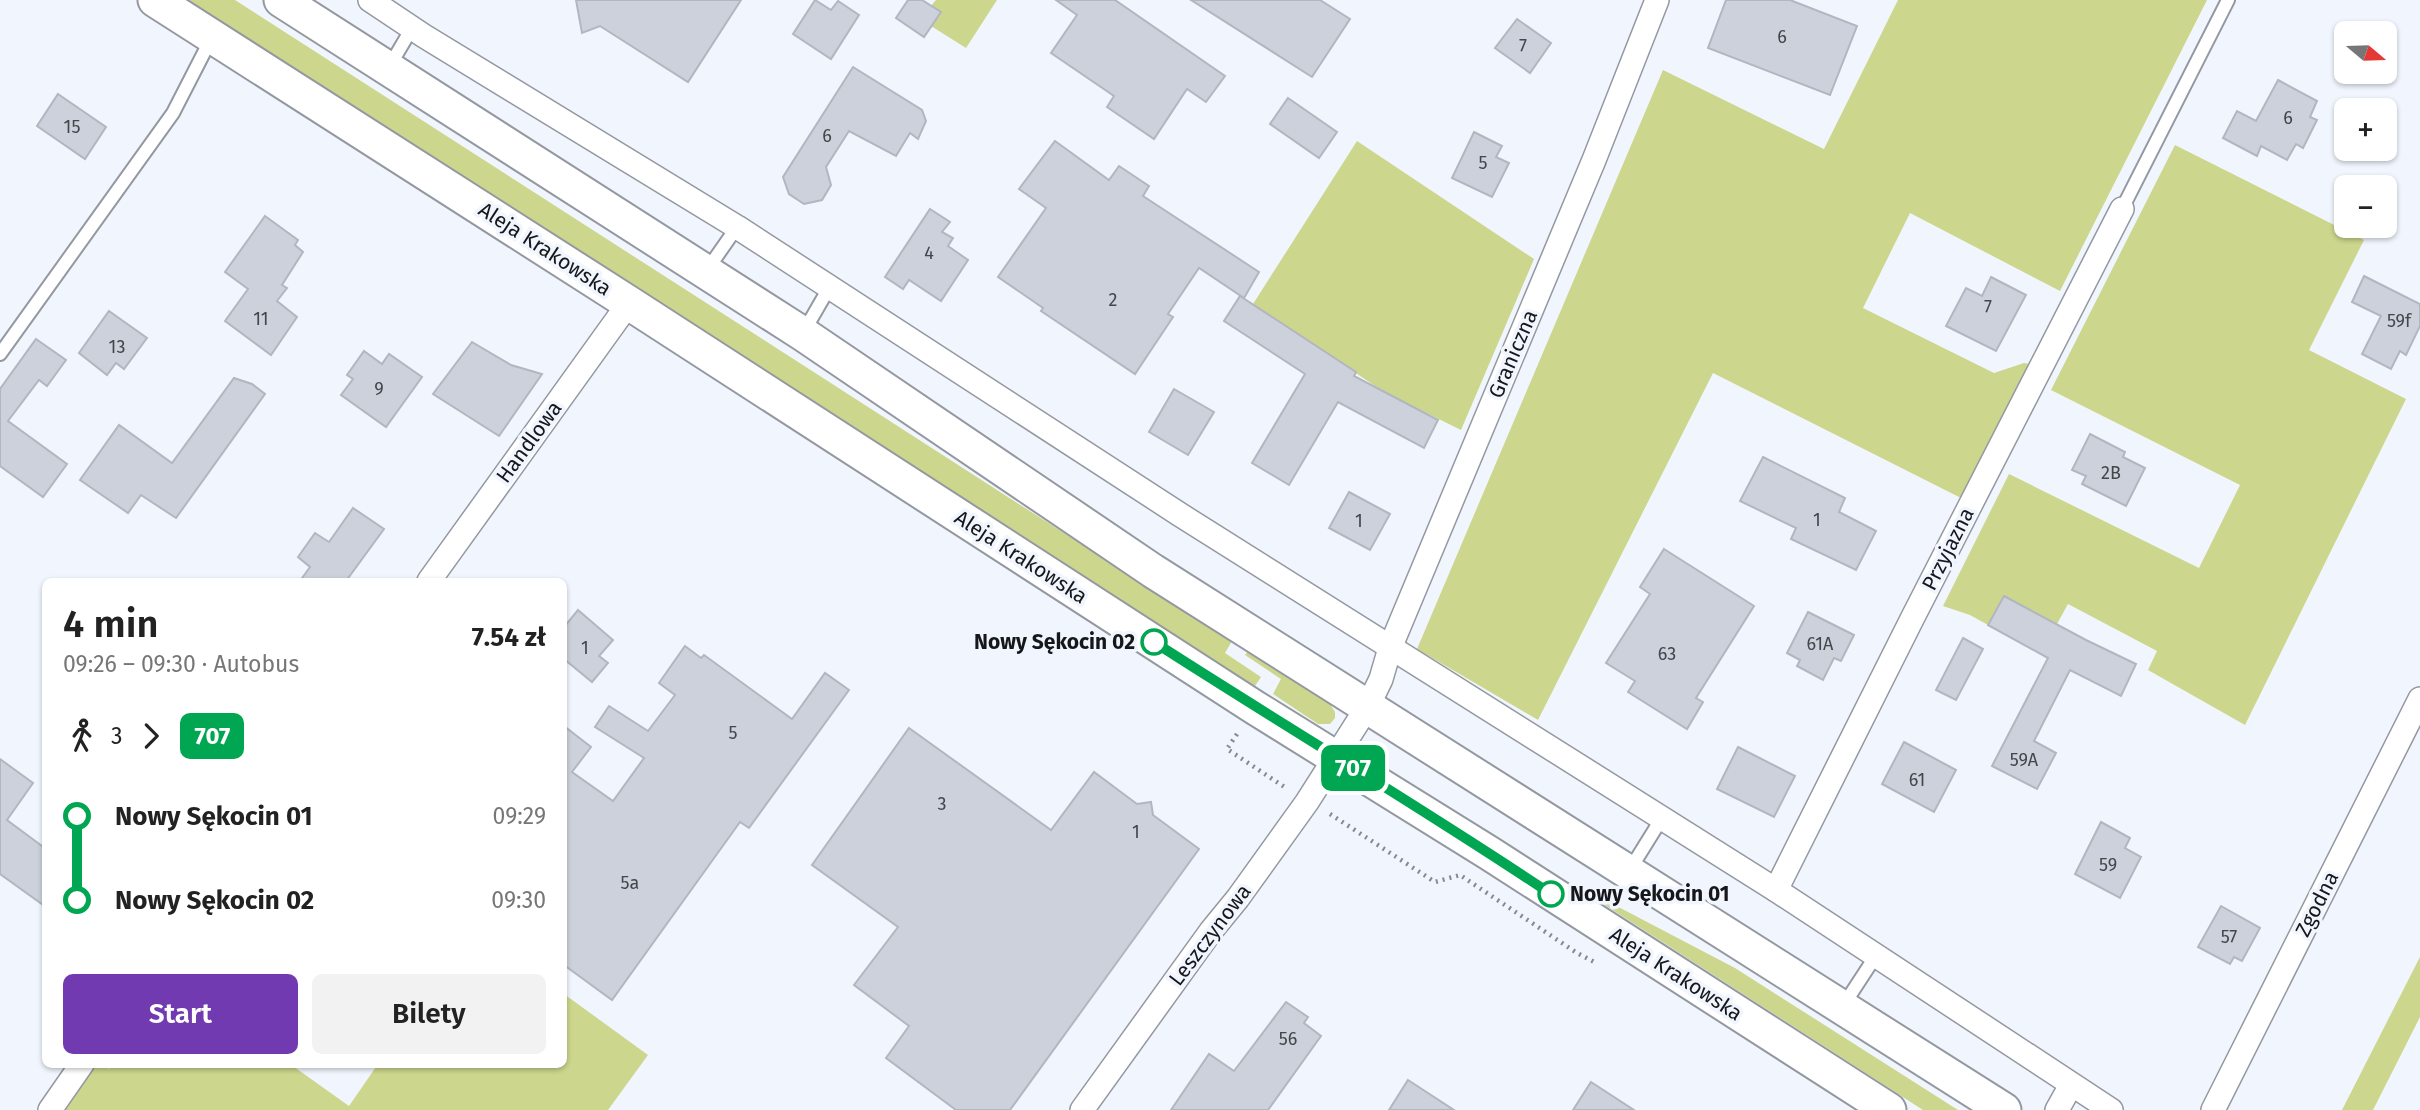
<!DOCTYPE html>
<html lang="pl">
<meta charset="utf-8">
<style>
:root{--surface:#fff;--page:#f2f2f2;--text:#222;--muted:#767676;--accent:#723ab1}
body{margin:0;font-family:"Fira Sans",sans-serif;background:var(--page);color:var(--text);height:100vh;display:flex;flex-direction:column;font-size:26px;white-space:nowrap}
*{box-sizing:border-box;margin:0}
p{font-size:23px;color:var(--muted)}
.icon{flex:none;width:38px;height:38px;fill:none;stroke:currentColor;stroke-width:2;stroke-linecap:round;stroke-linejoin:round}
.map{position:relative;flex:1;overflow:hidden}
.sheet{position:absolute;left:42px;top:578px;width:525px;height:490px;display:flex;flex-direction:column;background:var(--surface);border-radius:10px;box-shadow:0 2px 5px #0004}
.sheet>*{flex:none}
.badge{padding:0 14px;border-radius:10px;font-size:24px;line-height:46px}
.needle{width:46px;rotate:109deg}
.controls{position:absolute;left:2334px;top:21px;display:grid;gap:14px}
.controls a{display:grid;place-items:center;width:63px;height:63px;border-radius:10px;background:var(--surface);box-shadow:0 2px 5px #0004;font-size:35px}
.map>.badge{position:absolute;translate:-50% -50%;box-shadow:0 0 0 4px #fff}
.legs{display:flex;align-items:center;gap:10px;height:77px;padding:0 21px;font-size:23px}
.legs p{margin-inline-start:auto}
.summary{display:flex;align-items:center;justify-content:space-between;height:119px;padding:0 21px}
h1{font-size:38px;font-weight:600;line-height:52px}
.cta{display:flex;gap:14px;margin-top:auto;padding:14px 21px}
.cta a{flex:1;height:80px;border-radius:10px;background:var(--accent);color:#fff;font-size:28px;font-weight:600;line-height:80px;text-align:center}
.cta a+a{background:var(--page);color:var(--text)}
ul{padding:0 21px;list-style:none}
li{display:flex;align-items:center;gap:24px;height:84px;font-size:26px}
li i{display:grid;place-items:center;width:10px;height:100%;margin:0 9px;background:currentColor}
li i::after{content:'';width:18px;height:18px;margin:-9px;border:5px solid;border-radius:50%;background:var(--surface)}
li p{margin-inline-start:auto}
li:first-child i{background:linear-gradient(#0000 50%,currentColor 0)}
li:last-child i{background:linear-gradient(currentColor 50%,#0000 0)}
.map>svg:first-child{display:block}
.green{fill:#ccd68c}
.building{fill:#ccd1db;stroke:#b1b6c0;stroke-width:2}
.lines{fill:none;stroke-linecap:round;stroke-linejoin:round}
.service-casing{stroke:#9398a1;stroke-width:16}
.minor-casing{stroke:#9398a1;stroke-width:26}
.secondary-casing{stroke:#9398a1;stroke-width:37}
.path{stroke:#86898f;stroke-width:4.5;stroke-dasharray:2 5;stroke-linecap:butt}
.service{stroke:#fff;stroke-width:12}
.minor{stroke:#fff;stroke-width:23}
.secondary{stroke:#fff;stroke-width:33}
.line-1-casing{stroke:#fff;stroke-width:16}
.line-1{stroke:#00a651;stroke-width:10}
.stop-1-dot{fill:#fff;stroke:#00a651;stroke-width:3.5}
.labels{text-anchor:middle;stroke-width:7;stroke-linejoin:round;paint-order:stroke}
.number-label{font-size:18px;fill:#43464a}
.street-label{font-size:21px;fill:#15171a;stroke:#f1f6fe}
.stop-label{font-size:21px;font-weight:bold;fill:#15171a;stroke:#f1f6fe;text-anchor:end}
</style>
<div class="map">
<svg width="2420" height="1110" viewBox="0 0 2420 1110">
<rect width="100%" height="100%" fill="#f1f6fe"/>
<g class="green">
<polygon points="187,0 235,0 1232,641 1225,653 1261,677 1255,686"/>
<polygon points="936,0 997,0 966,48 931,26 931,6"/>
<polygon points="1898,0 2207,0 2060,291 1910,213 1863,308 1994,373 2024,363 2030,364 1963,499 1713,373 1538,720 1417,649 1663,70 1824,149"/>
<polygon points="1357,141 1534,259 1461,430 1384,392 1253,304"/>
<polygon points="2175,145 2364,240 2309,350 2406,399 2245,725 2148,670 2157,651 2068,604 2057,624 2004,596 1988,625 1970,615 1943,606 2009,474 2199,568 2240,485 2051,390"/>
<polygon points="1248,651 1330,704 1335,712 1335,718 1330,724 1318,724 1273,694 1281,679 1245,655"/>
<polygon points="1607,901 1735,968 1958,1110 1923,1110 1605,905"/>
<polygon points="2420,957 2420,1017 2373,1110 2342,1110"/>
<polygon points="564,994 648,1055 608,1110 64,1110 96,1064 102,1064 109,1069 113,1064 290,1064 349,1106 378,1064 564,1064"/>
</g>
<g class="building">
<polygon points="576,0 741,0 688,82 600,26 582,33"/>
<polygon points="815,0 831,10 838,1 859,15 831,59 793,34"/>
<polygon points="908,0 922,0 941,12 924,37 896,18"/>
<polygon points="1056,0 1115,0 1225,76 1206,102 1187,89 1154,139 1107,107 1114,96 1051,53 1077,15"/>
<polygon points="1191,0 1320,0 1350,19 1312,77"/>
<polygon points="1726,0 1790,0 1857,26 1830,95 1708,48"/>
<polygon points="1517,19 1551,43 1530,73 1495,48"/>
<polygon points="853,67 922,110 926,121 918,139 910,133 896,156 849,131 826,167 831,185 822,200 804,204 789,194 783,177"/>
<polygon points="2278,80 2317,101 2310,117 2317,120 2303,148 2296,144 2287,160 2261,146 2257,156 2223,138 2237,111 2256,121"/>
<polygon points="58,94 106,127 85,159 37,126"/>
<polygon points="1288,98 1337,132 1319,158 1270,124"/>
<polygon points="1474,132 1502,146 1496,157 1509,163 1492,197 1452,178"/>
<polygon points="1055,141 1109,180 1119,166 1149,186 1143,196 1259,272 1244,298 1199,268 1168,314 1173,317 1135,374 1041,311 1043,308 998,277 1046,208 1019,189"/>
<polygon points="930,209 950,222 942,232 953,238 948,246 968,260 941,301 909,280 903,289 885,277"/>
<polygon points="265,216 298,240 295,245 303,252 282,285 287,288 277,301 297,317 271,355 225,321 248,289 225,272"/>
<polygon points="2364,276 2420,304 2420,326 2406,355 2400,351 2391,369 2362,354 2381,316 2352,302"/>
<polygon points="1991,277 2026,295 1996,351 1946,326 1966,288 1982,296"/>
<polygon points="1240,296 1356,372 1354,376 1438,420 1424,448 1338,402 1289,485 1252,463 1305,374 1224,321"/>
<polygon points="109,311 147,338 124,369 116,363 107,375 79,353"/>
<polygon points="36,339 66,360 47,386 39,380 8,421 67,464 43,497 0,466 0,389"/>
<polygon points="472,342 511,365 542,374 499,436 433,394"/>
<polygon points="364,351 382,364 389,354 422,377 386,427 341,395 353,379 347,375"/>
<polygon points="234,378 252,384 265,394 176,518 141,495 128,513 80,480 119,425 172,463"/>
<polygon points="1174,389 1214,412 1188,455 1149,432"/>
<polygon points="2090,434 2125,452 2123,457 2145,468 2126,506 2082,484 2086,476 2072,470"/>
<polygon points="1763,457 1845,498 1839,512 1876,531 1856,570 1791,539 1796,528 1740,501"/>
<polygon points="1349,492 1390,514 1370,550 1329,528"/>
<polygon points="353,508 384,529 346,581 300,581 310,567 298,557 315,533 329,542"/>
<polygon points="1664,549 1754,606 1696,698 1703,702 1687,729 1628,692 1635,681 1606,663 1650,594 1640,587"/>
<polygon points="2004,596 2086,640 2136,664 2121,696 2070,670 2034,741 2056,753 2037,789 1992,766 2048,658 1988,625"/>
<polygon points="578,610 613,640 599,656 608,663 592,682 564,659 564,627"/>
<polygon points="1808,612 1854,635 1841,661 1834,658 1823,680 1797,666 1800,660 1787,653"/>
<polygon points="1963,638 1983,649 1956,700 1936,690"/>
<polygon points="685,646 701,658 704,655 792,719 825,673 849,690 749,828 740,822 612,1000 564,965 564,726 591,747 572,772 613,801 644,758 595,727 609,706 648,731 675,695 659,683"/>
<polygon points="909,728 1051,830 1094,772 1137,804 1151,802 1153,815 1199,849 1010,1110 956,1110 886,1058 909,1026 854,985 898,927 812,865"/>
<polygon points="1904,742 1956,770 1934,812 1882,784"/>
<polygon points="1738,747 1795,776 1774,817 1717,789"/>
<polygon points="0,759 33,783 7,820 46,849 46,907 0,874"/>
<polygon points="2101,822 2130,838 2125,848 2141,857 2120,898 2075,874"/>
<polygon points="2221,906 2260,928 2242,961 2234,957 2230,964 2198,947"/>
<polygon points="1286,1002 1308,1017 1304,1023 1321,1036 1268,1110 1171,1110 1209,1054 1234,1071"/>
<polygon points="1408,1080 1454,1110 1389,1110"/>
<polygon points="1591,1082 1634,1110 1573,1110"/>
</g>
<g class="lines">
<defs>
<g id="service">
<polyline points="389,67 412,28"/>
<polyline points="2122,209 2228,0"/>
<polyline points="707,270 737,227"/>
<polyline points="803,333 829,288"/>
<polyline points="0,354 173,113 212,37"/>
<polyline points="1629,871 1662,818"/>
<polyline points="1843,1006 1875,957"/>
</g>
<g id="minor">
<polyline points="370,0 424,36 737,227 1179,514 1776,890 2111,1110"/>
<polyline points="429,581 629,303"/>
<polyline points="1776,890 1913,617 2122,209"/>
<polyline points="50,1110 82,1064"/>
<polyline points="1082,1110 1211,931 1238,898 1307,802 1368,706 1381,679 1390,648 1594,160 1657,0"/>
<polyline points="2057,1110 2071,1085"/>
<polyline points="2213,1110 2420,699"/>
</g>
<g id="secondary">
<polyline points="155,0 629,303 1254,707 1489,853 1889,1110"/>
<polyline points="281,0 803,334 1153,571 2004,1110"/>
</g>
</defs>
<use href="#service" class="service-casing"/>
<use href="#minor" class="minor-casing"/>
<use href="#secondary" class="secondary-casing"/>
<g class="path">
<polyline points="1237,734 1227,749 1286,788"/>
<polyline points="1330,814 1435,882 1460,875 1577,953 1596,963"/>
</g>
<use href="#service" class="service"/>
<use href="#minor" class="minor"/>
<use href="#secondary" class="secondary"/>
</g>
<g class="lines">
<defs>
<path id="line-1" d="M1154,642C1286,727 1421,807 1551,894"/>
</defs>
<use href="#line-1" class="line-1-casing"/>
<use href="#line-1" class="line-1"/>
</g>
<g class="stop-1-dot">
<circle cx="1154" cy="642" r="12"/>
<circle cx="1551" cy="894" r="12"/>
</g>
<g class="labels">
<g class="number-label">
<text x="1782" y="43">6</text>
<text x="1523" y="52">7</text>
<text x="2288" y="124">6</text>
<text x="72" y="133">15</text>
<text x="827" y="142">6</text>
<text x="1483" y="169">5</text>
<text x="929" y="259">4</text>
<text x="1113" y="306">2</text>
<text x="1988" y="313">7</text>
<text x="261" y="325">11</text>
<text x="2399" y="327">59f</text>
<text x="117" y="353">13</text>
<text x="379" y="395">9</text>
<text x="2111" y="479">2B</text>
<text x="1817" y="526">1</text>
<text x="1359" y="527">1</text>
<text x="1820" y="650">61A</text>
<text x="585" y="654">1</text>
<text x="1667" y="660">63</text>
<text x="733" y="739">5</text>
<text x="2024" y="766">59A</text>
<text x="1917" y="786">61</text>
<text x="942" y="810">3</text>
<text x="1136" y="838">1</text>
<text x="2108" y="871">59</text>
<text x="630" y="889">5a</text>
<text x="2229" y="943">57</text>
<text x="1288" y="1045">56</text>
</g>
<g class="street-label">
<text transform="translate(545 249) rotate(33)" y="7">Aleja Krakowska</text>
<text transform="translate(1513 354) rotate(-67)" y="7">Graniczna</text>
<text transform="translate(529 442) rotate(-54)" y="7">Handlowa</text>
<text transform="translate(1948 549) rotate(-63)" y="7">Przyjazna</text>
<text transform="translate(1021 557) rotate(33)" y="7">Aleja Krakowska</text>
<text transform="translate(2317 904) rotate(-63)" y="7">Zgodna</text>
<text transform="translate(1210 935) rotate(-53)" y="7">Leszczynowa</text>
<text transform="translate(1676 974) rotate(33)" y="7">Aleja Krakowska</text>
</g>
<g class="stop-label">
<text x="1135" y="649">Nowy Sękocin 02</text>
<text x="1570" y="901" text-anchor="start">Nowy Sękocin 01</text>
</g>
</g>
</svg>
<div class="controls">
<a><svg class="needle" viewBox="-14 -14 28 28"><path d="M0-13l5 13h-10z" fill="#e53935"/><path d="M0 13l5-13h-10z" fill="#767676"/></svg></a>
<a>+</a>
<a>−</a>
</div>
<b class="badge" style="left:1353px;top:768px;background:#00a651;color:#fff">707</b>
<section class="sheet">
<div class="summary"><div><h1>4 min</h1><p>09:26 – 09:30 · Autobus</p></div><b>7.54 zł</b></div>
<div class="legs"><svg class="icon" aria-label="walk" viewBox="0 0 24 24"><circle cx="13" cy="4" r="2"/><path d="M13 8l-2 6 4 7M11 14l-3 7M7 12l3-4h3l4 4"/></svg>3<svg class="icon" aria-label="forward" viewBox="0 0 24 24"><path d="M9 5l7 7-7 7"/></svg><b class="badge" style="background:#00a651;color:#fff">707</b></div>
<ul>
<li><i style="color:#00a651"></i><b>Nowy Sękocin 01</b><p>09:29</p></li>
<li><i style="color:#00a651"></i><b>Nowy Sękocin 02</b><p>09:30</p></li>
</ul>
<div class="cta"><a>Start</a><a>Bilety</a></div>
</section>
</div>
